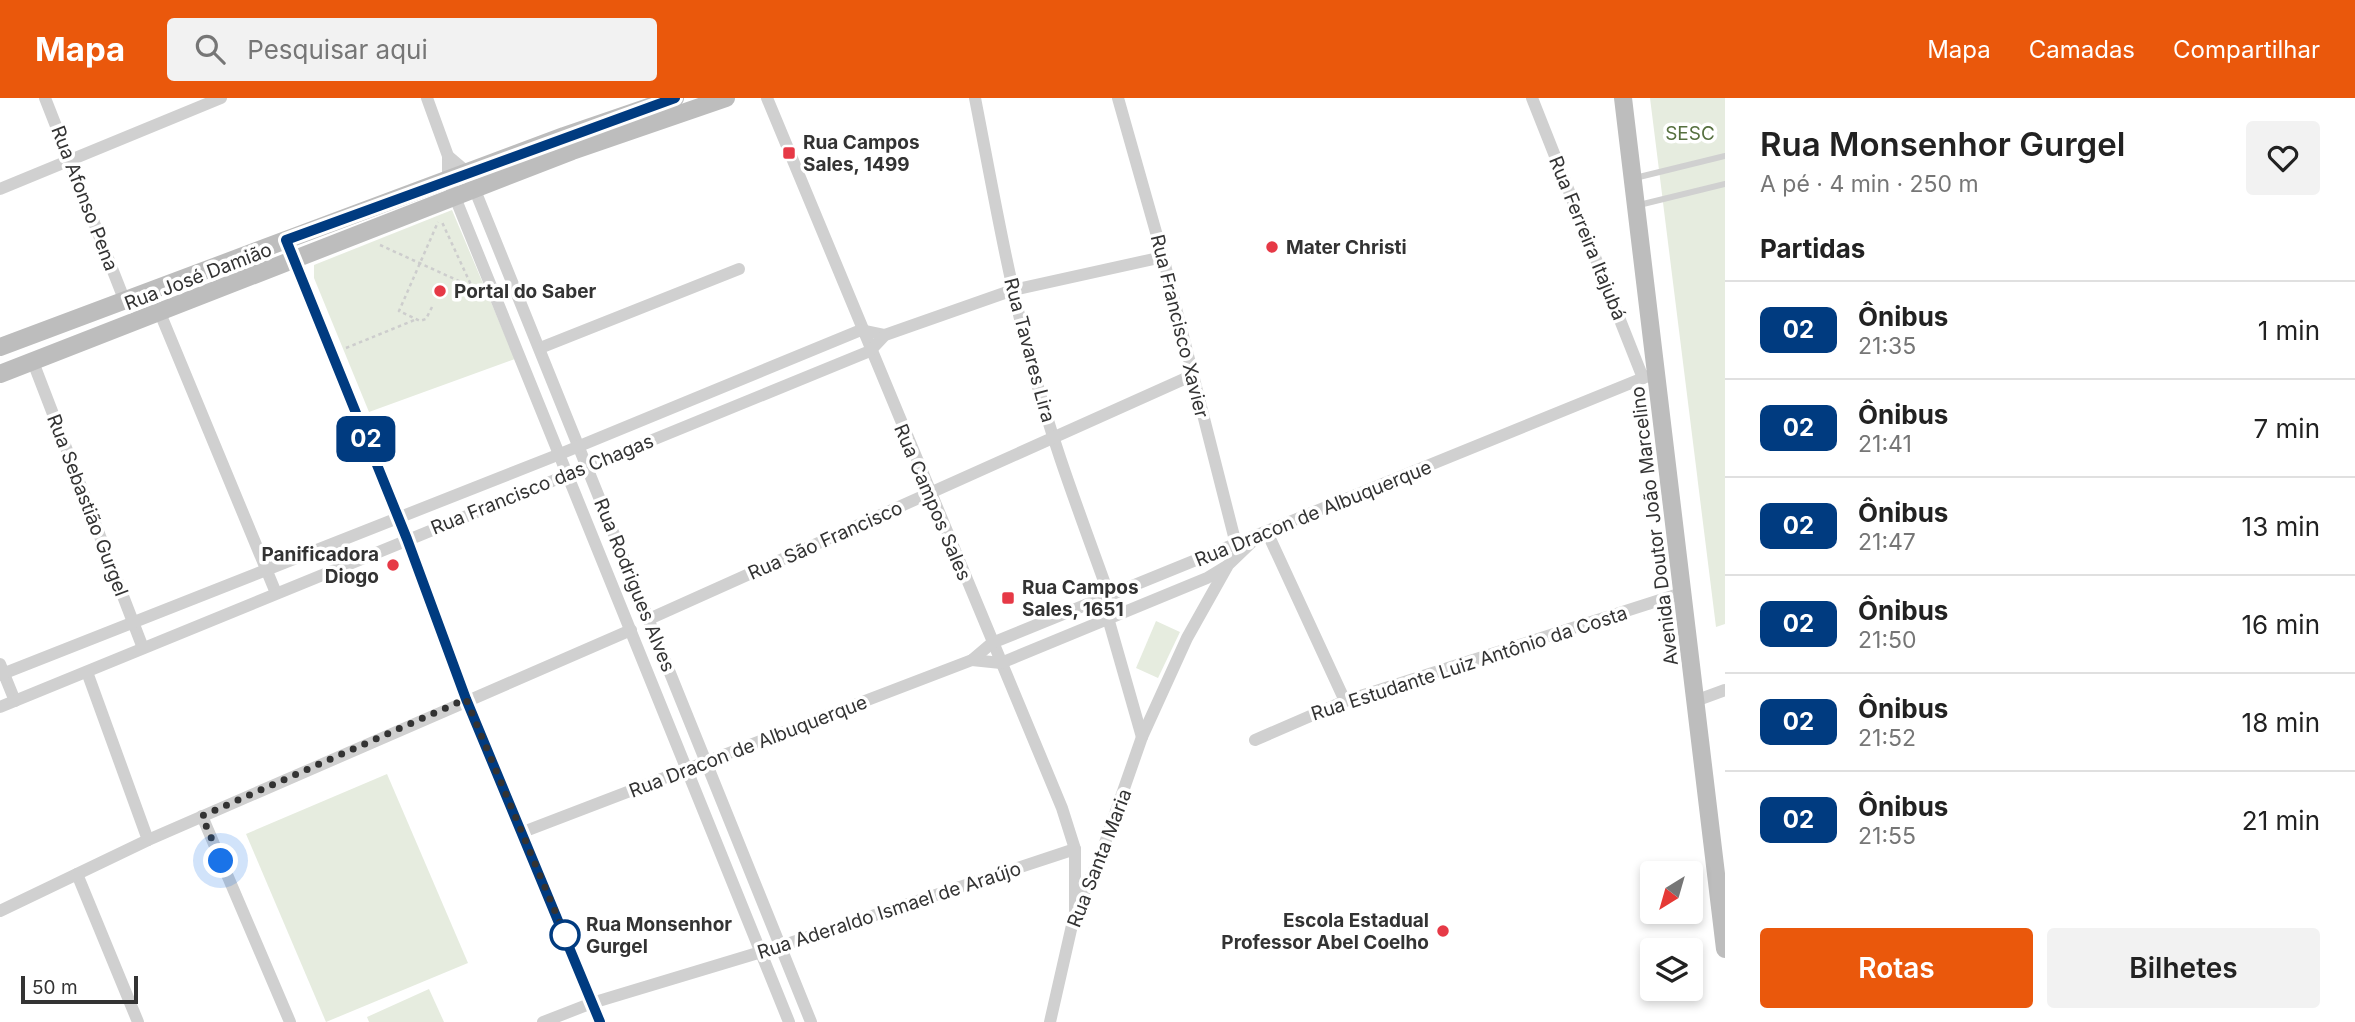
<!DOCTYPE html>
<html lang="pt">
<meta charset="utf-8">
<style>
:root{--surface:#fff;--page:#f2f2f2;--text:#222;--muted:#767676;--line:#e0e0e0;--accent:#ea580c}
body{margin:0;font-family:Inter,sans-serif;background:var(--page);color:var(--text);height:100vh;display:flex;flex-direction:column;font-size:26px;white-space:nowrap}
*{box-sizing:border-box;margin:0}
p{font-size:23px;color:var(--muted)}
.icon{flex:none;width:38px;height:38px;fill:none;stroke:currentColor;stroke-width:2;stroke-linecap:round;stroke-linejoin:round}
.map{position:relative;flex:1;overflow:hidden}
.drawer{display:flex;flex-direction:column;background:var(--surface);width:630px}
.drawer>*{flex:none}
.badge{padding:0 14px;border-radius:10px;font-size:24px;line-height:46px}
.needle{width:46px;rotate:217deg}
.buttons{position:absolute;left:1640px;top:763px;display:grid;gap:14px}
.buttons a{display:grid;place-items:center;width:63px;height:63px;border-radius:7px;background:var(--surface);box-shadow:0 4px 10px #0003;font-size:35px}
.scale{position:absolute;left:21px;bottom:18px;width:117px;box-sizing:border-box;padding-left:7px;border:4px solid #333;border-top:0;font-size:19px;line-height:24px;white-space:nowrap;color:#333;-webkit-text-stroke:5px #fff;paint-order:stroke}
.you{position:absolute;width:35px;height:35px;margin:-18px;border:5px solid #fff;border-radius:50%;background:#1a73e8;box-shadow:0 0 0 10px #1a73e833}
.map>.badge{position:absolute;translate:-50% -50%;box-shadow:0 0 0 4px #fff}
h2{padding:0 35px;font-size:26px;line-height:63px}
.round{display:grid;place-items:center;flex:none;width:74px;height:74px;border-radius:7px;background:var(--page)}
.headline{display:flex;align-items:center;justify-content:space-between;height:119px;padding:0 35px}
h1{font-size:33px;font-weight:600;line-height:52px}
.button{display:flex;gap:14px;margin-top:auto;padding:14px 35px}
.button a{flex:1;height:80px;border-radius:7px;background:var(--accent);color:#fff;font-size:28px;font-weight:600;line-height:80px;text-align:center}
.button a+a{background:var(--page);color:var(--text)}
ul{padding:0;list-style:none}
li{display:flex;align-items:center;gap:21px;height:98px;padding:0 35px;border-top:2px solid var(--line)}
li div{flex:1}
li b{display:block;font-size:26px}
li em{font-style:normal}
li .badge{min-width:77px;font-weight:700;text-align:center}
header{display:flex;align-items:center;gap:42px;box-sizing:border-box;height:98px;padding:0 35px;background:var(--accent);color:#fff}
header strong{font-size:33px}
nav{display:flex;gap:38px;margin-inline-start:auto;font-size:24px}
.search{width:490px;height:63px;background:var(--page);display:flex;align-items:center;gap:18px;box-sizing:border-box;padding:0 24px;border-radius:7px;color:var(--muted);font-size:26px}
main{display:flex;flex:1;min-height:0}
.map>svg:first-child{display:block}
.park{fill:#e6ecdf}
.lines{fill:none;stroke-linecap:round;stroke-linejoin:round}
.path{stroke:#cdcdcd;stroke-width:2.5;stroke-dasharray:3.5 3.5;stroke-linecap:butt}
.lane{stroke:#d0d0d0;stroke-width:6}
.street{stroke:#d0d0d0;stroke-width:12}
.secondary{stroke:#bdbdbd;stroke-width:18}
.line-casing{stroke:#fff;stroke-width:16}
.line{stroke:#003b80;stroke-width:10}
.walk{stroke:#333;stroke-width:7;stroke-dasharray:0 12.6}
.poi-dot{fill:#e63946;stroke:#fff;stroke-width:2.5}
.stop-dot{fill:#fff;stroke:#003b80;stroke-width:3.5}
.labels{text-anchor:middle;stroke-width:7;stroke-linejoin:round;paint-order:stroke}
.park-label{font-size:19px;fill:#56703f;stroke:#fff}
.poi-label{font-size:19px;font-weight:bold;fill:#333;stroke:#fff;text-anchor:start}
.street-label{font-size:19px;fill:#333;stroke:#fff}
.stop-label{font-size:19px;font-weight:bold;fill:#333;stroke:#fff;text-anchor:start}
</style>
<header>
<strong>Mapa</strong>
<div class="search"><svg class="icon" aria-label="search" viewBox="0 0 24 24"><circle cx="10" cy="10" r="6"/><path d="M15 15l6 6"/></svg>Pesquisar aqui</div>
<nav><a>Mapa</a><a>Camadas</a><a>Compartilhar</a></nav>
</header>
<main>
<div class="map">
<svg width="1725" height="924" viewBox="0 0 1725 924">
<rect width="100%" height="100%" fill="#fff"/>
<g class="park">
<polygon points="1650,0 1725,0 1725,526 1716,529"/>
<polygon points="452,112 515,261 369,314 314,180 314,167"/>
<polygon points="1156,523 1180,534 1158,580 1136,570"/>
<polygon points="387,676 468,865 326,924 246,736"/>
<polygon points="429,891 444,924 369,924 367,919"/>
</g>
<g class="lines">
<g class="path">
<polyline points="380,147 472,189 441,122"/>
<polyline points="432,209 426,221 420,223 399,213 438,124"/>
<polyline points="346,250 417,221"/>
</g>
<g class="lane">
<polyline points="1635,80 1725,58"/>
<polyline points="1639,107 1725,86"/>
</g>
<g class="street">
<polyline points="45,0 124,201"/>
<polyline points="427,0 448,58 448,82 789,924"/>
<polyline points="767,0 1062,710 1075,751 1075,814"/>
<path d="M975,0C992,87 1007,175 1030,260C1051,341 1081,419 1109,497"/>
<polyline points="1118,0 1163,159 1238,454"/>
<polyline points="1532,0 1643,280"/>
<polyline points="448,58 468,75 811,924"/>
<polyline points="0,91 221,0"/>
<polyline points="286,142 407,441 466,601 600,924"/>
<polyline points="160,215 276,495"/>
<polyline points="540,250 739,171"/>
<polyline points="33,264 143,550"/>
<polyline points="1267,434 1345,603"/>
<polyline points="1108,520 1142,639"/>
<polyline points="649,521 1193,277"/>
<polyline points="972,562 1001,565 1207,480 1225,469"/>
<polyline points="0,566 15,603"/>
<polyline points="87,574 148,742"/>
<polyline points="0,577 560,356 861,232 885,237"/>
<polyline points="1695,603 1725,592"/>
<polyline points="0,609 870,253 885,237 1013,192 1163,159"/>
<polyline points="1255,642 1345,603 1685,494"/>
<polyline points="202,718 290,924"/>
<polyline points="523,734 972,562 992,545 1658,274"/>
<polyline points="77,776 138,924"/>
<polyline points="0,813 148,742 631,532"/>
<polyline points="543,924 592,905 781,848 1075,751"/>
<polyline points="1050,924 1075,814 1099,762 1142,639 1187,540 1228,467 1253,443"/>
</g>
<g class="secondary">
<polyline points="1623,0 1725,851"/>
<polyline points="0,249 564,38 675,0"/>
<polyline points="0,276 572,53 726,0"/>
</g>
</g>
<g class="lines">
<defs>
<polyline id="line" points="600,924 466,601 407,441 286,142 675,0"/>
</defs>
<use href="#line" class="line-casing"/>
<use href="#line" class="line"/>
<polyline class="walk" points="221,763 202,718 466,601 565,837"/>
</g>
<g class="poi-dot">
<rect x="782" y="48" width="14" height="14" rx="3.5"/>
<circle cx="1272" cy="149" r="7"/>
<circle cx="440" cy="193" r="7"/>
<circle cx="393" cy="467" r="7"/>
<rect x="1001" y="493" width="14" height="14" rx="3.5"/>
<circle cx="1443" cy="833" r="7"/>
</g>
<circle class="stop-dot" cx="565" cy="837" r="14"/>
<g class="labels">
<g class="park-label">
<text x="1690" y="42">SESC</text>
</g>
<g class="poi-label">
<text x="803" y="51">Rua Campos<tspan x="803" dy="22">Sales, 1499</tspan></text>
<text x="1286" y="156">Mater Christi</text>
<text x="454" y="200">Portal do Saber</text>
<text x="379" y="463" text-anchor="end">Panificadora<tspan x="379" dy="22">Diogo</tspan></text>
<text x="1022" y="496">Rua Campos<tspan x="1022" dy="22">Sales, 1651</tspan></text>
<text x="1429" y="829" text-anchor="end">Escola Estadual<tspan x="1429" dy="22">Professor Abel Coelho</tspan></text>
</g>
<g class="street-label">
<text transform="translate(85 100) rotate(69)" y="7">Rua Afonso Pena</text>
<text transform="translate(1588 140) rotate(68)" y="7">Rua Ferreira Itajubá</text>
<text transform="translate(198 178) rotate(-21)" y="7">Rua José Damião</text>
<text transform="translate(1180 228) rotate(76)" y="7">Rua Francisco Xavier</text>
<text transform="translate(1030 252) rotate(75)" y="7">Rua Tavares Lira</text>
<text transform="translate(542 386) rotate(-22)" y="7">Rua Francisco das Chagas</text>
<text transform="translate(933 404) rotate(67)" y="7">Rua Campos Sales</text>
<text transform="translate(88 407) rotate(69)" y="7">Rua Sebastião Gurgel</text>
<text transform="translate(1313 415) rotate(-22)" y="7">Rua Dracon de Albuquerque</text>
<text transform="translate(1654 428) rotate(-97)" y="7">Avenida Doutor João Marcelino</text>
<text transform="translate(825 442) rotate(-24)" y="7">Rua São Francisco</text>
<text transform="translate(635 487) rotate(68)" y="7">Rua Rodrigues Alves</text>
<text transform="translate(1469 565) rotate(-18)" y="7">Rua Estudante Luiz Antônio da Costa</text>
<text transform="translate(748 648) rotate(-21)" y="7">Rua Dracon de Albuquerque</text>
<text transform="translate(1099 760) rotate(-69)" y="7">Rua Santa Maria</text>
<text transform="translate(889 812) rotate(-18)" y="7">Rua Aderaldo Ismael de Araújo</text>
</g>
<g class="stop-label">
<text x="586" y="833">Rua Monsenhor<tspan x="586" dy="22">Gurgel</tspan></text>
</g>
</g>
</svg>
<div class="buttons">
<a><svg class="needle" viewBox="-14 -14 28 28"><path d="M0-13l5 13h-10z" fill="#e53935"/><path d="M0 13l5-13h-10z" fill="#767676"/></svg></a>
<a><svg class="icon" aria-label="layers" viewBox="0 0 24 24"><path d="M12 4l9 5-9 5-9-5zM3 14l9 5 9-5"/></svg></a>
</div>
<div class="scale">50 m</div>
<div class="you" style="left:221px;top:763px"></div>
<b class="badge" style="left:366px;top:341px;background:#003b80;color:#fff">02</b>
</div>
<section class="drawer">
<div class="headline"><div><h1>Rua Monsenhor Gurgel</h1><p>A pé · 4 min · 250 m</p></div><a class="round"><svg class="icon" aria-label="heart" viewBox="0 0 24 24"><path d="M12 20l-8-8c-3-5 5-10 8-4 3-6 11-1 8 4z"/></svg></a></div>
<h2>Partidas</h2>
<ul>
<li><span class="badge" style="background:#003b80;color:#fff">02</span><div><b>Ônibus</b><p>21:35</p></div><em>1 min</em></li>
<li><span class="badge" style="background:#003b80;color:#fff">02</span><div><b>Ônibus</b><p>21:41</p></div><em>7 min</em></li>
<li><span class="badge" style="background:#003b80;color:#fff">02</span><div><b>Ônibus</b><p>21:47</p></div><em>13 min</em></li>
<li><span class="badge" style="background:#003b80;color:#fff">02</span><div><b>Ônibus</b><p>21:50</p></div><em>16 min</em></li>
<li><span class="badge" style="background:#003b80;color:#fff">02</span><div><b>Ônibus</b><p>21:52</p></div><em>18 min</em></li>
<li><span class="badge" style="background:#003b80;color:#fff">02</span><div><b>Ônibus</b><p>21:55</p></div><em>21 min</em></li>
</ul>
<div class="button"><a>Rotas</a><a>Bilhetes</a></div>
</section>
</main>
